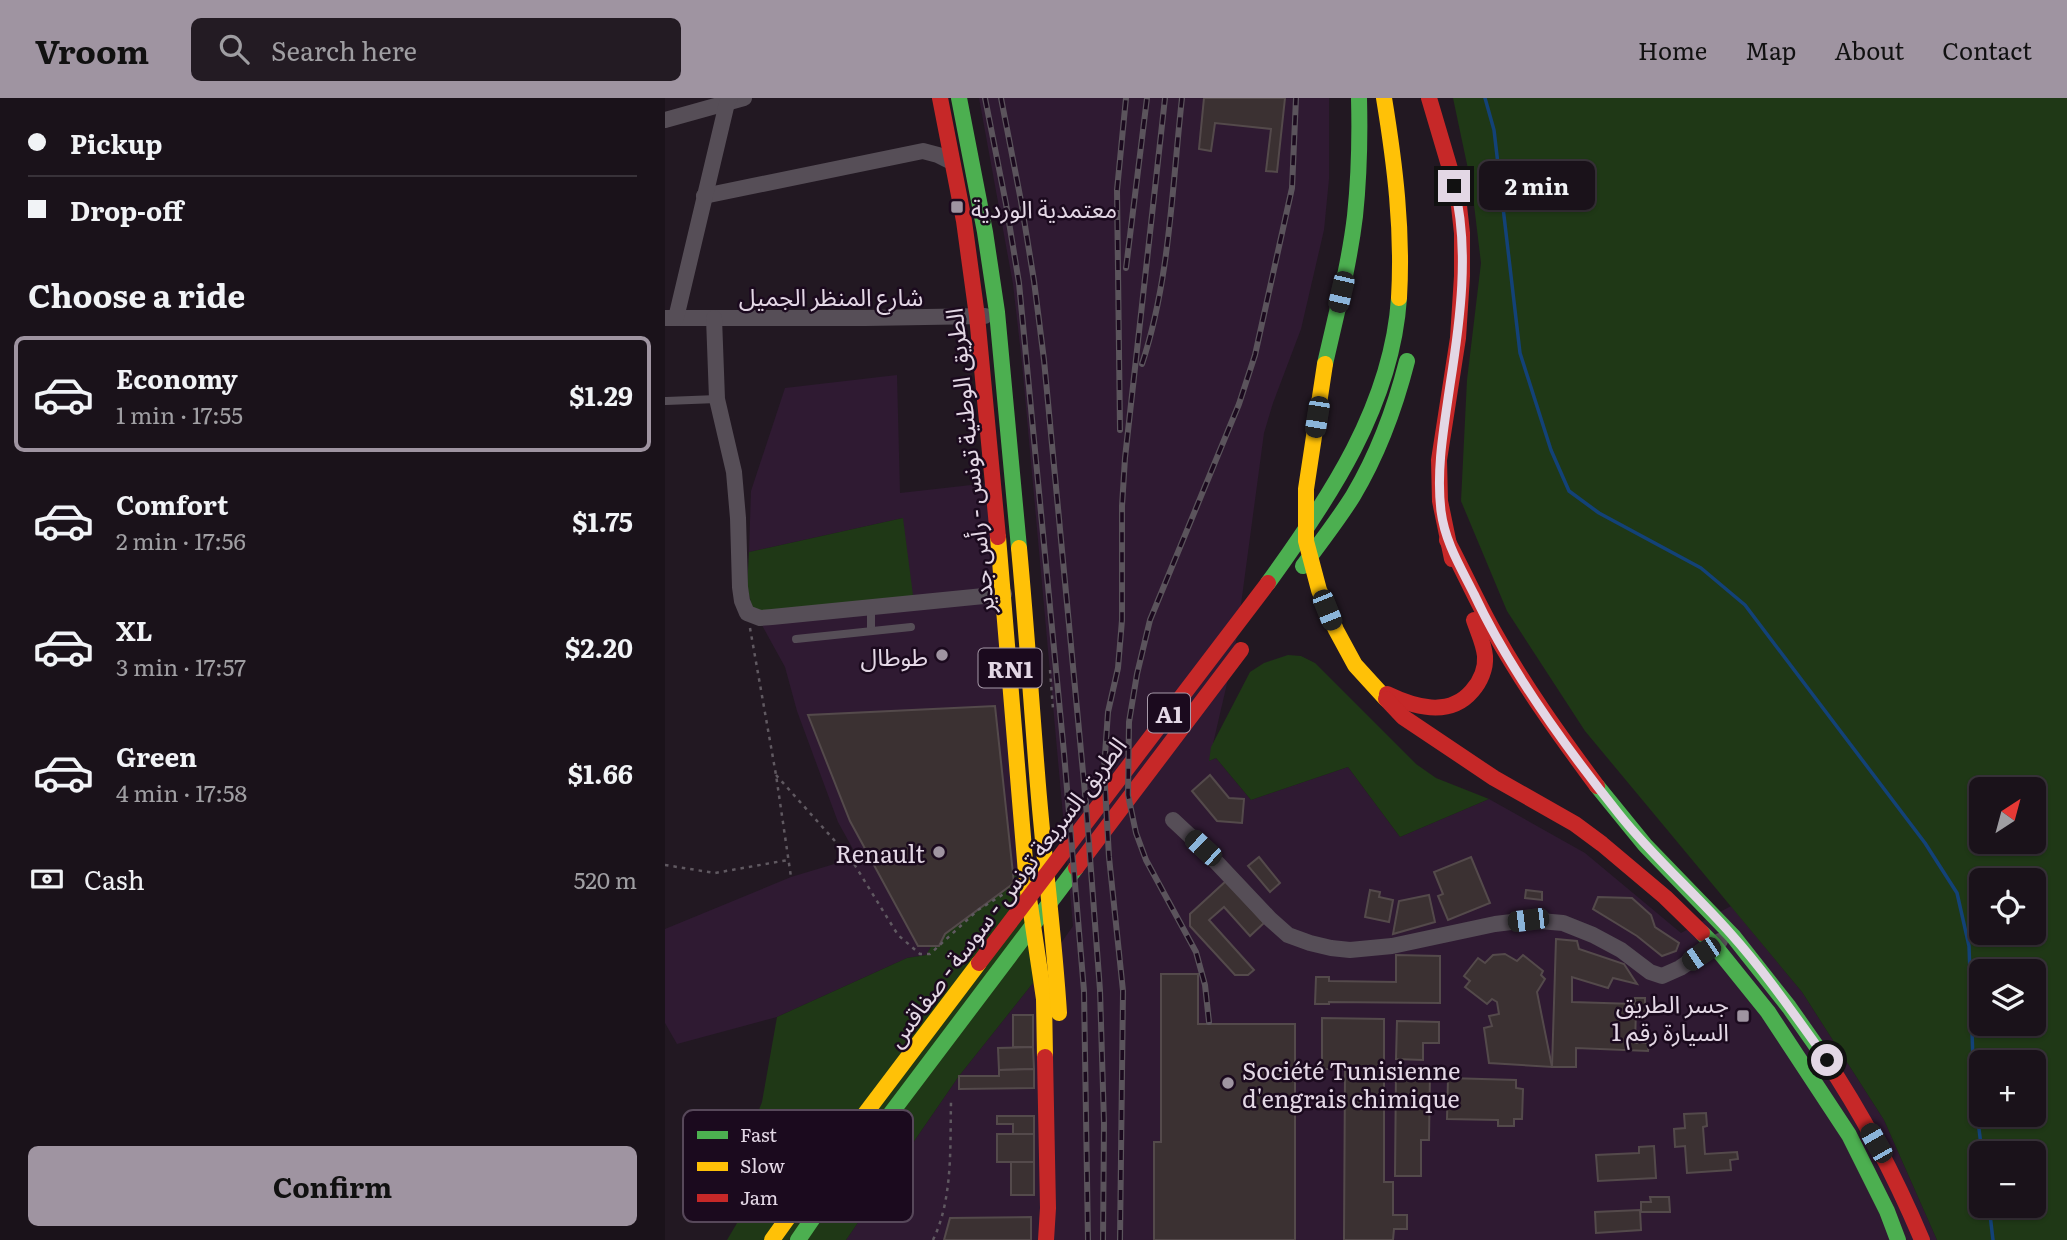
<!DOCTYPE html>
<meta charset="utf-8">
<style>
:root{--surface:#1a121a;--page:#231b23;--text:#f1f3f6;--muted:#9f9ea2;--line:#383239;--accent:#9f94a1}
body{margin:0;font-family:Literata,"Noto Sans Arabic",serif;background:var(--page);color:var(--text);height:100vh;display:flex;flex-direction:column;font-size:26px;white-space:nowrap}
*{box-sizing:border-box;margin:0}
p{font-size:23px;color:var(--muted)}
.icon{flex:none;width:38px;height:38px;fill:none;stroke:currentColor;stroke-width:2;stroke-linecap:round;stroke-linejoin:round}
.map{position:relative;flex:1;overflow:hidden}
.side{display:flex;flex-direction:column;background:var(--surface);width:665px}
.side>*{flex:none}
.hud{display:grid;align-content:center;height:154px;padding:0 28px;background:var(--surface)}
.needle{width:46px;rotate:36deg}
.tools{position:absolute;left:1304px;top:679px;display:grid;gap:14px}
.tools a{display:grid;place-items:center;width:77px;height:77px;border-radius:10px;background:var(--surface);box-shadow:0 2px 5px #0004,0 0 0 2px var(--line);font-size:35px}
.end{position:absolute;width:32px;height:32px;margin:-16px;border:9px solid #e3d7e5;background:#111;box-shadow:0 0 0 4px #111}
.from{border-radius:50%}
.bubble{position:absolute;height:49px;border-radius:10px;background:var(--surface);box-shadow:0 2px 5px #0004,0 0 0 2px var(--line);font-size:23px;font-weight:700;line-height:49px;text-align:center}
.car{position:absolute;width:21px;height:42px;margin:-21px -10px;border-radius:9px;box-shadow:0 0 5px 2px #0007;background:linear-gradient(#222 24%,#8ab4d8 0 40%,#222 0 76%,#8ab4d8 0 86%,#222 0)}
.hud b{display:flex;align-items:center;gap:24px;height:66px;font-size:26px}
.hud b+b{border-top:2px solid var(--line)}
.hud i{width:18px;height:18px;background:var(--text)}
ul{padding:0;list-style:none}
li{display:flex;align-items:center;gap:21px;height:116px;margin:0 14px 10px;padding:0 14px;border:4px solid transparent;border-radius:10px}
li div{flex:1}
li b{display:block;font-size:26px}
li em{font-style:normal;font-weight:700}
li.selected{border-color:var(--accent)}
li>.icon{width:63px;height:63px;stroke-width:1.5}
h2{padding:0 28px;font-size:32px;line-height:84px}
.pay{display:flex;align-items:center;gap:18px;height:77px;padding:0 28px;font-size:26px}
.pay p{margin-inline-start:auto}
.primary-button{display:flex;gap:14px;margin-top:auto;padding:14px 28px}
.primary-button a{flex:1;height:80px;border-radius:10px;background:var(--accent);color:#111;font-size:28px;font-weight:700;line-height:80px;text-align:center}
header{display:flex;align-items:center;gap:42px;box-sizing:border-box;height:98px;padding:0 35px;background:var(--accent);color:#111}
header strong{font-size:33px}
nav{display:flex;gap:38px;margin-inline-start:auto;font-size:24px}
.search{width:490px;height:63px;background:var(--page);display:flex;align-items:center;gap:18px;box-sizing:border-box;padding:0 24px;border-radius:10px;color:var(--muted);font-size:26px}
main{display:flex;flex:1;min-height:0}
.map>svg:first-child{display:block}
.built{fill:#2f1a32}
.green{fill:#1f3816;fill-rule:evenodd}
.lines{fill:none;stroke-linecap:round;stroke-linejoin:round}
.stream{stroke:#134278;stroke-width:3.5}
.building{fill:#3b3132;stroke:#544a4b;stroke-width:2}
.path{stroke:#605961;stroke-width:2.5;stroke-dasharray:3.5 5;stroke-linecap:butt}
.lane{stroke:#564e57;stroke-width:8}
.street{stroke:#564e57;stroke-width:16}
.fast{stroke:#4caf50;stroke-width:16}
.slow{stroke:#ffc107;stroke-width:16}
.jam{stroke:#c62828;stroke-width:16}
.rail-casing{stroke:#5b545c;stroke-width:6}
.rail{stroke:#1b0a1e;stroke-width:3.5;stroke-dasharray:10;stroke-linecap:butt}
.route{stroke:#e3d7e5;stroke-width:9}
.poi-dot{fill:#9f94a1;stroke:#1b0a1e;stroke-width:2.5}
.labels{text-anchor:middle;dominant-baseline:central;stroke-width:5;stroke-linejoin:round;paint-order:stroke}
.shield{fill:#1b0a1e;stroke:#a79aa9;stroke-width:2}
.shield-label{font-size:23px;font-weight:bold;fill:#e3d7e5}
.poi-label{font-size:24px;fill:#e3d7e5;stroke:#1b0a1e;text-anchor:end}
.street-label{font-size:24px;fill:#e3d7e5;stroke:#1b0a1e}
.key{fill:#1b0a1e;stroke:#57485a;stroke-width:2}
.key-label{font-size:19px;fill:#e3d7e5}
</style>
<header>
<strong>Vroom</strong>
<div class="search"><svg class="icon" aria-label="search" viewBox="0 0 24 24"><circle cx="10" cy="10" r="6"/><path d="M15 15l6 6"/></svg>Search here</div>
<nav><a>Home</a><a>Map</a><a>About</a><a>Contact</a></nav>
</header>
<main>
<section class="side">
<div class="hud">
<b><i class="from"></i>Pickup</b>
<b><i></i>Drop-off</b>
</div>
<h2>Choose a ride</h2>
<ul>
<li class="selected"><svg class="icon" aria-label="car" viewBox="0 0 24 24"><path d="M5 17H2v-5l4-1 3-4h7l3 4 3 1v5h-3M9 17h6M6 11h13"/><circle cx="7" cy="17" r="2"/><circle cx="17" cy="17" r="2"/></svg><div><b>Economy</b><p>1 min · 17:55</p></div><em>$1.29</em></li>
<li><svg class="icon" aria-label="car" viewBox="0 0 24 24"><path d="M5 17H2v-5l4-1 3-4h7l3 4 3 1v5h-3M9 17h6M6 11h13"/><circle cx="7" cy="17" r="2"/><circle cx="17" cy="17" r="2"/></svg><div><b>Comfort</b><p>2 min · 17:56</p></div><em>$1.75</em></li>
<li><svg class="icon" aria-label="car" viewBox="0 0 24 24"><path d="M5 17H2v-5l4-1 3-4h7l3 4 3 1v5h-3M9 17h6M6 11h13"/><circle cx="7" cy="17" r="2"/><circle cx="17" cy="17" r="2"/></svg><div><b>XL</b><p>3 min · 17:57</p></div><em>$2.20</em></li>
<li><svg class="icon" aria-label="car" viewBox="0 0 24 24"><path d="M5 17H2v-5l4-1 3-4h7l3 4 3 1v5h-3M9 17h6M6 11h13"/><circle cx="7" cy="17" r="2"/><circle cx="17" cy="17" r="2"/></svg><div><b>Green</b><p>4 min · 17:58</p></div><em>$1.66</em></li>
</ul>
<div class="pay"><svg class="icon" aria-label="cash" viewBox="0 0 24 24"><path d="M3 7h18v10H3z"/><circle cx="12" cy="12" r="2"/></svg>Cash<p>520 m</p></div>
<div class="primary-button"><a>Confirm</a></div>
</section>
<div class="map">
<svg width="1402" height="1142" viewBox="0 0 1402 1142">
<rect width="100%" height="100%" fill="#221822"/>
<g class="built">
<polygon points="314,0 664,0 664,81 659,132 636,231 608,305 599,335 570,551 544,663 551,660 586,702 683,669 735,739 824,701 920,755 1016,835 1066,808 1137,894 1219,1022 1272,1142 181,1142 294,978 368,885 408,828 357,265 348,186"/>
<polygon points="232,277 235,395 324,385 357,775 317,787 270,842 261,857 242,860 112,919 12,946 0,925 0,831 126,779 186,761 189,753 173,724 132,613 120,569 87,509 238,420 84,454 86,393 120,290"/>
</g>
<g class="green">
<path d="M788,0H1402V1142H1272L1219,1022L1137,894L920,633L842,513L796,403L802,282L816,165L807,90ZM1316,691H1368V744H1316ZM1316,782H1368V835H1316ZM1316,873H1368V926H1316ZM1316,964H1368V1017H1316ZM1316,1055H1368V1108H1316Z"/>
<polygon points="238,420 249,505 116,521 87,509 82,488 84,454"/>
<polygon points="623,557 636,558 650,565 751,666 771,680 824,701 735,739 683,669 586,702 551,660 544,663 546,649 585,574 599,565"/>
<polygon points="357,775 368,885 294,978 181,1142 62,1142 98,1081 81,1044 97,1004 112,919 242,860 261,857 270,842 317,787"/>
</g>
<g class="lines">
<g class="stream">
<polyline points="820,0 829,32 855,255 886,352 904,393 934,415 1036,470 1080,507 1260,745 1292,795 1304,848 1309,991 1317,1055"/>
<polyline points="1324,1108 1328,1142"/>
</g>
</g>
<g class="building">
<polygon points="539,0 620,0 612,74 601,73 606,31 550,25 546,53 534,51"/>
<polygon points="330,608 349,785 280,836 274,848 253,848 185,723 143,617"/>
<polygon points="545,677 564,700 579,701 577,725 552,723 527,693"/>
<polygon points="594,759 615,785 605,794 583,768"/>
<polygon points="806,759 825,805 783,822 773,798 778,796 769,774"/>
<polygon points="561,783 599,825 585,838 559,809 544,822 589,872 583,877 570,877 525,828 525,816"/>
<polygon points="705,792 715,794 714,799 728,802 724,824 700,819"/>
<polygon points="861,792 877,794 877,802 860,800"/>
<polygon points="764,797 770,824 728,836 734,803"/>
<polygon points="933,799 967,800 986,817 990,829 1014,845 1011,853 997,858 972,838 928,811"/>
<polygon points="891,841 912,843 914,851 959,866 972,886 948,880 943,890 907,879 907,904 970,906 970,900 980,900 980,913 971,912 970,945 984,945 983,953 911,950 911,969 887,969"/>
<polygon points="840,856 852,863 858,857 878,873 876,877 880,881 872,894 887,969 824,965 819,930 827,928 824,918 834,916 832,904 827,901 822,906 800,889 805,883 799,878 813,860 820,865 828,857"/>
<polygon points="731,857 775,858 775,905 664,904 664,906 650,906 651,879 664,879 664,883 731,884"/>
<polygon points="496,876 533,876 533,926 630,926 630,1142 489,1142 489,1044 496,1044"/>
<rect x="348" y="917" width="20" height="32"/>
<polygon points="657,920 719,921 719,1084 728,1084 728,1117 742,1117 742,1131 729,1131 728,1142 679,1142 680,971 657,971"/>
<polygon points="732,923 774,924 774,945 758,945 758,962 731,961"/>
<polygon points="368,949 369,971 334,972 333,950"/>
<polygon points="369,971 369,990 294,991 294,978 334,978 334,972"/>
<polygon points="731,972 765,972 764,1042 756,1042 756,1078 730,1078"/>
<polygon points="783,980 851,982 851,990 858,991 857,1021 849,1021 849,1028 833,1028 833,1022 782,1021"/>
<polygon points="1041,1015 1042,1028 1038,1029 1040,1056 1072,1054 1073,1061 1065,1062 1066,1072 1022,1075 1020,1048 1010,1049 1009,1031 1020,1030 1019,1016"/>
<polygon points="332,1018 369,1018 369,1036 348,1036 348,1026 332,1026"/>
<rect x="332" y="1036" width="37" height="28"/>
<polygon points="989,1048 991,1080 933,1083 931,1057 974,1055 974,1049"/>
<rect x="346" y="1064" width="23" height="33"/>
<polygon points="985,1099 1004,1099 1005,1114 976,1114 976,1104 986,1104"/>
<polygon points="975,1112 976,1132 931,1135 930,1114"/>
<polygon points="366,1119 366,1142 279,1142 285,1120"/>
</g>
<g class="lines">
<g class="path">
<polyline points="85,530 111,677 126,779"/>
<polyline points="385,572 388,611"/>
<polyline points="111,677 186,761 233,837 255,856 265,856 313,812 342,794"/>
<polyline points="0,767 50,775 123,762"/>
<path d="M268,1142C288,1101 285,1049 286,1004"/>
</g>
<g class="lane">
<polyline points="1,303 52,301"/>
<polyline points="206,509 206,533"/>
<polyline points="131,541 246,529"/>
</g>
<g class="street">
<polyline points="0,22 79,0"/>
<polyline points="39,98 258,53 273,57 287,64"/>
<polyline points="0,220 201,220 320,218"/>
<polyline points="11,220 62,5 65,0"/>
<polyline points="49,220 52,301 69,374 73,420 75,489 77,503 82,515 95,520 107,519 339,496"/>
<polyline points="508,722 538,750 605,821 623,837 645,845 666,850 685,852 727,848 830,826 863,822 898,825 928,837 956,852 985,874 997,878 1015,870 1055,843"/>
</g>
<g class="fast">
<polyline points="294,0 320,134 332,214 354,450"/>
<path d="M660,266C671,217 684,168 690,118C694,80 695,39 694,0"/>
<path d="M638,468C655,445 673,422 688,398C713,356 730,310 742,263"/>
<path d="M603,485C664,401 727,307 734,200"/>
<polyline points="932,688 980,747 1068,838 1124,909 1159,959"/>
<polyline points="1037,835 1049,847 1103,914 1184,1037 1222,1113 1233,1142"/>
<polyline points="133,1142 159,1104 411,770"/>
</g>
<g class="slow">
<path d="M719,0C730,67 738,132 734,200"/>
<polyline points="660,266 641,391 641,443 654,492 671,532 690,567 721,601"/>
<polyline points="333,439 362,787 379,901 380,959"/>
<path d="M354,450C361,525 366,600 372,675C378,755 389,835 394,915"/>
<polyline points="107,1142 150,1082 314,865"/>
</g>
<g class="jam">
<polyline points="275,0 299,123 312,218 333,439"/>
<polyline points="764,0 788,81 794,108 797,135 797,178 793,240 774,362 775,403 787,461"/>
<path d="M782,442C798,472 812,504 829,534C859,588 895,638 932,688"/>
<path d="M722,596C749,609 784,620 807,593C815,584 821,571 820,558C819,546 813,534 809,522"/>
<polyline points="721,601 738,619 829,680 910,726 937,746 1000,799 1037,835"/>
<polyline points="411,770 576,552"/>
<polyline points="314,865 603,485"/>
<polyline points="380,959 383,1110 381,1142"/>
<path d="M1159,959C1198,1017 1230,1078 1257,1142"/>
</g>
<defs>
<g id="rail">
<polyline points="320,0 341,106 354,185 399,655 419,893 423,1142"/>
<polyline points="336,0 356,103 369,183 379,262 421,706 435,892 439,1025 438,1142"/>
<polyline points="461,170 482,0"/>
<path d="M477,266C505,181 507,89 517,0"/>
<polyline points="455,332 452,92 461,0"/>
<polyline points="544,924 540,887 531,854 481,762 471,735 463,697 464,624 472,576 485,522 574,306 590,257 627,90 631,0"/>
<polyline points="455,1142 458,893 444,759 439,671 443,614 453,570 457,522 457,408 460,360 500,0"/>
</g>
</defs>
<use href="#rail" class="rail-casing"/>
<use href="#rail" class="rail"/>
</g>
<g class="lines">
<path class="route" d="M789,88C805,151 795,224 785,287C779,329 771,371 776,413C780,444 795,468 809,496C844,571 902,651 954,716C988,759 1030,795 1066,836C1101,875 1131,919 1162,962"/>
</g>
<g class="poi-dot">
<rect x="285" y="102" width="14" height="14" rx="3.5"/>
<circle cx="277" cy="557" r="7"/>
<circle cx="274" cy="754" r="7"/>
<rect x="1071" y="911" width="14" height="14" rx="3.5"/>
<circle cx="563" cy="985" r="7"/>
</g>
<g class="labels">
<g class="shield">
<rect x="313.5" y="550.5" width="63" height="39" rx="5"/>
<rect x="483" y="595.5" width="42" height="39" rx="5"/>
</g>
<g class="shield-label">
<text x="345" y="570">RN1</text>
<text x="504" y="615">A1</text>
</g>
<g class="poi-label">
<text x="306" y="109" text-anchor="start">معتمدية الوردية</text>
<text x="263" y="557">طوطال</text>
<text x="260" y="754">Renault</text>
<text x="1064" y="904">جسر الطريق<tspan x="1064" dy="28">السيارة رقم 1</tspan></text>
<text x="577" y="971" text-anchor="start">Société Tunisienne<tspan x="577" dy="28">d'engrais chimique</tspan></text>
</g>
<g class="street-label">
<text x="166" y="197">شارع المنظر الجميل</text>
<text transform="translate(303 363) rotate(-96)">الطريق الوطنية تونس - رأس جدير</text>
<text transform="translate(340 793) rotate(-53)">الطريق السريعة تونس - سوسة - صفاقس</text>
</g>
</g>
<rect x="18" y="1012" width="230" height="112" rx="10" class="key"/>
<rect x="32" y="1033" width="31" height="8" fill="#4caf50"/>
<rect x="32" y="1064" width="31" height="9" fill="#ffc107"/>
<rect x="32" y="1096" width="31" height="8" fill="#c62828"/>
<g class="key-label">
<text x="75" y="1044">Fast</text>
<text x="75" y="1075">Slow</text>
<text x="75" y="1107">Jam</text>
</g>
</svg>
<div class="tools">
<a><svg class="needle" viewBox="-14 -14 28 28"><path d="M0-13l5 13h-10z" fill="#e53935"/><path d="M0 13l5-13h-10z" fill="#9f9ea2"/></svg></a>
<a><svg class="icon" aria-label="locate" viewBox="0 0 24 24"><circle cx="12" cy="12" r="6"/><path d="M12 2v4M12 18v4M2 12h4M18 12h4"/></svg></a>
<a><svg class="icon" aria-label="layers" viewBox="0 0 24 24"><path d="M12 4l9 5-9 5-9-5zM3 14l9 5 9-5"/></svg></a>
<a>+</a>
<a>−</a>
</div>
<i class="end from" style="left:1162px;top:962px"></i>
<i class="end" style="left:789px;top:88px"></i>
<div class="bubble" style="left:814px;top:63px;width:116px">2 min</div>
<i class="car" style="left:676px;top:194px;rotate:193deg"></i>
<i class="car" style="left:652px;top:319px;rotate:189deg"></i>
<i class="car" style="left:662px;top:512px;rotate:158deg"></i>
<i class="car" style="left:538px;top:750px;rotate:313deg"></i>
<i class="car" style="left:863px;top:822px;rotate:263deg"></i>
<i class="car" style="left:1036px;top:856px;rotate:236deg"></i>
<i class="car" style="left:1211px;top:1045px;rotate:330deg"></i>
</div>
</main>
